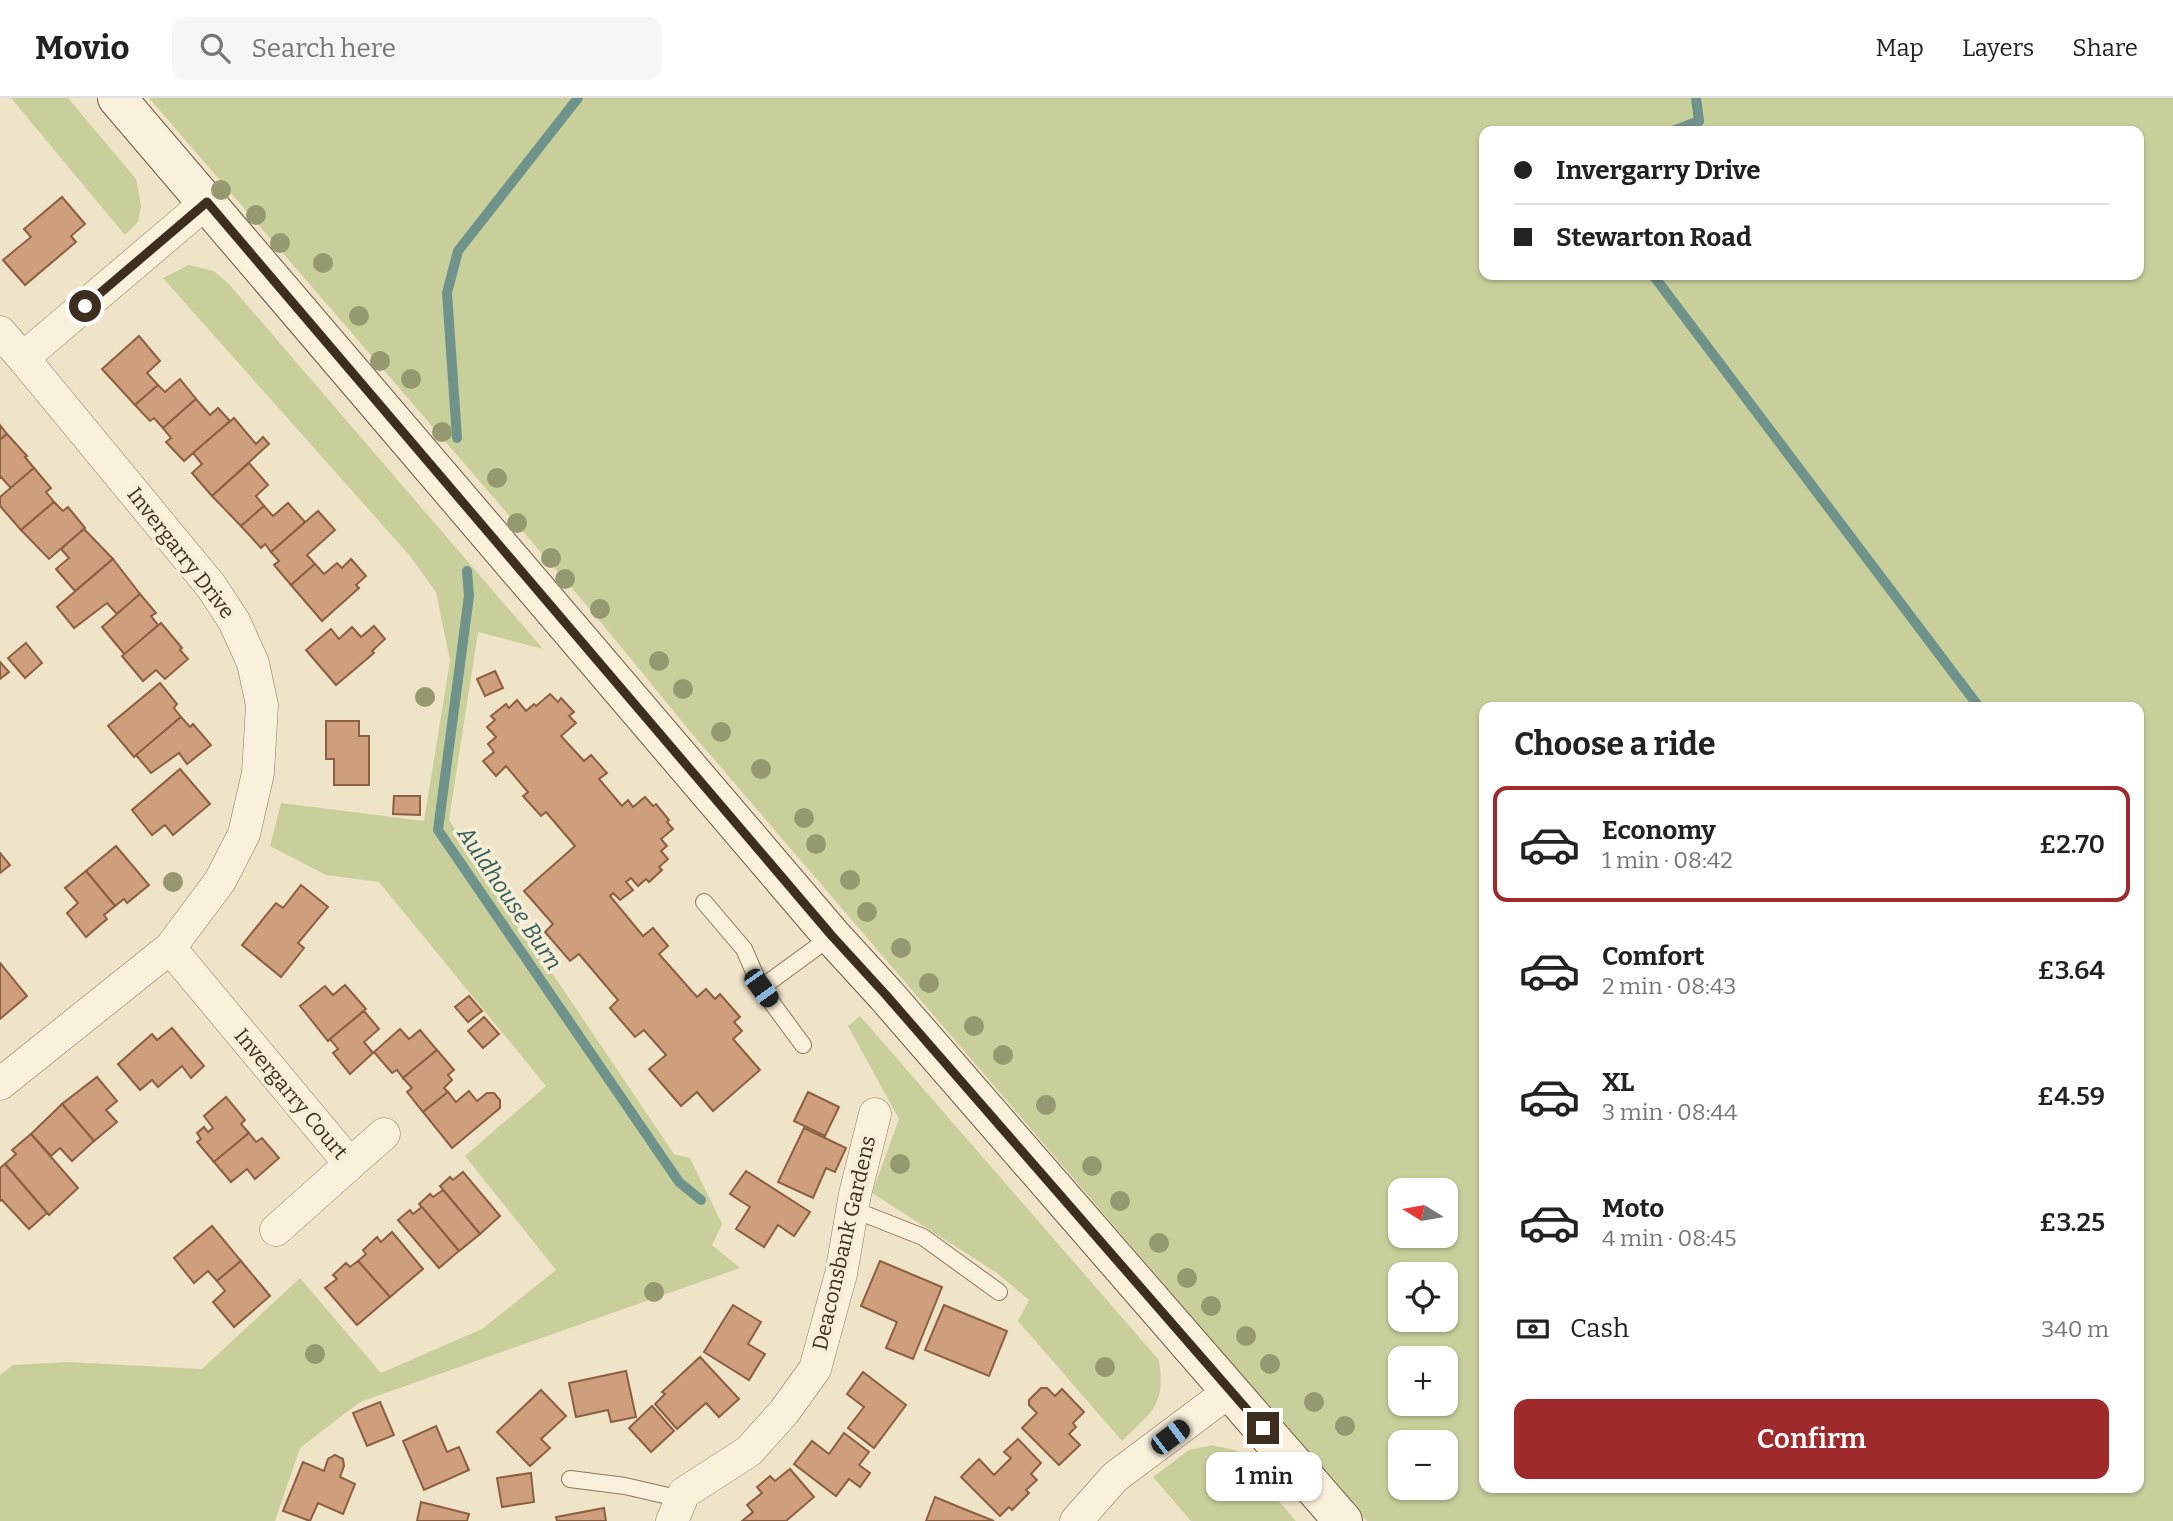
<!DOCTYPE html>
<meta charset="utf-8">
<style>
:root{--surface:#fff;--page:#f6f6f6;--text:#222;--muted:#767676;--line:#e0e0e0;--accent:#9e2a2b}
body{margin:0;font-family:Bitter,serif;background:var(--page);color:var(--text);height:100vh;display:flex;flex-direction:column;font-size:26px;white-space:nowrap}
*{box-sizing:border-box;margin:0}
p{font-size:23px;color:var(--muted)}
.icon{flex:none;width:38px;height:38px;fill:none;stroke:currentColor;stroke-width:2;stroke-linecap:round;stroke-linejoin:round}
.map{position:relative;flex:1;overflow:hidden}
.panel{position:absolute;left:1479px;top:604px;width:665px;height:791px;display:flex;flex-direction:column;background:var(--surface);border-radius:14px;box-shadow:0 2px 5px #0004}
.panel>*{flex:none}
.guide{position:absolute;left:1479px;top:28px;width:665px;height:154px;border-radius:14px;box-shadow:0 2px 5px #0004;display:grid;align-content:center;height:154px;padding:0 35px;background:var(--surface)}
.needle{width:46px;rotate:281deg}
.buttons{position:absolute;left:1388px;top:1080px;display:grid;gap:14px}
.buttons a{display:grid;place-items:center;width:70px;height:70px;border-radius:14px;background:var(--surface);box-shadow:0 2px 5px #0004;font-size:35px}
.end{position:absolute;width:32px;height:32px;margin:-16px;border:9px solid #3d2e20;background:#fff;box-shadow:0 0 0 4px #fff}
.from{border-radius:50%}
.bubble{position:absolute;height:49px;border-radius:14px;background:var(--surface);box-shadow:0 2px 5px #0004;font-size:23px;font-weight:600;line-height:49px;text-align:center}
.car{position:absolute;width:21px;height:42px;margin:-21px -10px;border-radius:9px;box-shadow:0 0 5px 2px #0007;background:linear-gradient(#222 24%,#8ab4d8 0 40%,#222 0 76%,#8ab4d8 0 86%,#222 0)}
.guide b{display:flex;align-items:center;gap:24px;height:66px;font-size:26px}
.guide b+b{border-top:2px solid var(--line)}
.guide i{width:18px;height:18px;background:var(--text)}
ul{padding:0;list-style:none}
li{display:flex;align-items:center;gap:21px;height:116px;margin:0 14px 10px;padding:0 21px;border:4px solid transparent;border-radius:14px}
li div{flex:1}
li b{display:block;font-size:26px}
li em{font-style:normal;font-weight:600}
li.current{border-color:var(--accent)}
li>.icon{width:63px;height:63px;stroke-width:1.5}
h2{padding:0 35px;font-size:32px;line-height:84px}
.pay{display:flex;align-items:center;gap:18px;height:77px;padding:0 35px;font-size:26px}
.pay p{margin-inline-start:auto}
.primary-button{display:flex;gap:14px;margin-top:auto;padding:14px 35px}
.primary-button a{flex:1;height:80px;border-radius:14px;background:var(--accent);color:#fff;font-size:28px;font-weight:600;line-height:80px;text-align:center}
header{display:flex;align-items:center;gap:42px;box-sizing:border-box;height:98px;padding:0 35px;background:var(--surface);border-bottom:2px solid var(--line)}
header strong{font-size:33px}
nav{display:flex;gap:38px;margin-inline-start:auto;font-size:24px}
.search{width:490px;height:63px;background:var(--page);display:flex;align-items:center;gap:18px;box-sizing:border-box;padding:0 24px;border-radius:14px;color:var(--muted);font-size:26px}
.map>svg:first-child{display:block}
.green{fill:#c9cf9b;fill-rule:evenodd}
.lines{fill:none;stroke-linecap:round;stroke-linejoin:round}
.stream{stroke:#6f938a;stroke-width:10}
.building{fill:#cf9f7d;stroke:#8d5f41;stroke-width:2}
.service-casing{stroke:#8d765c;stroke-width:18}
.minor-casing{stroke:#8d765c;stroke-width:33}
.secondary-casing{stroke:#6f573f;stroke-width:40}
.service{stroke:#faf1dc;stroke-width:16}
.minor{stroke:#faf1dc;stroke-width:32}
.secondary{stroke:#faf1dc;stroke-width:38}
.tree{fill:#96986f}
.route{stroke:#3d2e20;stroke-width:9}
.labels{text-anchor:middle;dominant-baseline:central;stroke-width:7;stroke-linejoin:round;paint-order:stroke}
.street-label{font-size:21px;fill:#3d2e20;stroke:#f7eed8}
.water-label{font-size:23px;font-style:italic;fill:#2f5d5a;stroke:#f7eed8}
</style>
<header>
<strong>Movio</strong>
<div class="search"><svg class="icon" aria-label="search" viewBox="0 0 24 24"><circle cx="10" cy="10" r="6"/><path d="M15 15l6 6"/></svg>Search here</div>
<nav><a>Map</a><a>Layers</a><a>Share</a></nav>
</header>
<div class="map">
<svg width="2173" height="1423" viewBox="0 0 2173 1423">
<rect width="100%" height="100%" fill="#f0e4c8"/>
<g class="green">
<polygon points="11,0 68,0 136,81 141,108 138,124 125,137"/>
<path d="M149,0H2173V1423H1367L689,632L595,517ZM1484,33H2138V177H1484ZM1484,609H2138V1390H1484ZM1400,1092H1446V1138H1400ZM1400,1176H1446V1222H1400ZM1400,1260H1446V1306H1400ZM1400,1344H1446V1390H1400Z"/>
<polygon points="189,167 214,173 229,186 543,551 478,534 449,722 674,1056 690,1060 722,1126 712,1147 740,1170 360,1304 300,1350 275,1423 0,1423 0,1277 13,1267 67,1264 202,1271 300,1180 381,1275 482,1231 556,1172 465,1058 546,988 379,784 326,777 270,748 281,705 424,723 450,563 436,494 410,458 163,180"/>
<path d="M860,918L1159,1262C1166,1308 1152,1313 1122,1343L1018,1223L1029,1202L997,1175L872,1095L899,1021L848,928Z"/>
<polygon points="1212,1347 1235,1352 1296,1423 1191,1423 1153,1379 1189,1352"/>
</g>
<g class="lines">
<g class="stream">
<polyline points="1673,33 1699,23 1696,0"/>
<polyline points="1653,177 1979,609"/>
<polyline points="457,340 447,195 458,153 578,0"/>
<polyline points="467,473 469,498 438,732 679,1084 701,1102"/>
</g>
</g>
<g class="building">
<polygon points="62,99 85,126 71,138 76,144 25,187 3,162 31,139 24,131"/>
<polygon points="139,238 160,263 147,275 158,287 135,307 102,271"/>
<polygon points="180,281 196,301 163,330 154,320 150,323 135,307 158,287 165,294"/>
<polygon points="196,301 210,317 218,310 230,323 184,363 166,344 171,340 163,330"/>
<polygon points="234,320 256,346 263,339 269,346 212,398 192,375 202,366 193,355"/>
<polygon points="0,327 7,336 0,342"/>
<polygon points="7,336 27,358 25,359 34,370 11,390 1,379 0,380 0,342"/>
<polygon points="249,365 268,387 256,398 264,408 241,428 212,398"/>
<polygon points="34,370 51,390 46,394 54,404 21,432 0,408 0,399"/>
<polygon points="54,404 63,413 68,409 85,430 49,461 21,432"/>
<polygon points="288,405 305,424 271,454 265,446 261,450 241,428 264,408 273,418"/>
<polygon points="318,413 335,432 307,457 315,466 291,487 274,467 279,463 271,454"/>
<polygon points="84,431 113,461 75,493 56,471 69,460 61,451"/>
<polygon points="113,461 140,496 117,516 107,505 74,530 57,509"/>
<polygon points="351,461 366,478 356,487 359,490 322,523 291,487 315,466 324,476 337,465 342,470"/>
<polygon points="140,496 156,515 151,518 158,527 125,557 102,529"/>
<polygon points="161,525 182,550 180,552 188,561 165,581 156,572 143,583 122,558"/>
<polygon points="374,528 385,541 372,553 374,555 336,587 306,552 331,531 339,541 352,529 361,539"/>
<polygon points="26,545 42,565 25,580 8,560"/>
<polygon points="0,564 9,574 0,581"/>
<polygon points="495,573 503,590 485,598 477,581"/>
<polygon points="160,585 177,606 174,610 181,619 134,659 108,628"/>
<polygon points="550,596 558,604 561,600 574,614 569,618 576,625 561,638 584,663 591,657 607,675 599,681 622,708 628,702 633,709 645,699 653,708 656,706 669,722 667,724 673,731 661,741 667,748 661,753 668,761 659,769 662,772 649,784 646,781 638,788 631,780 626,784 633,792 620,802 613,795 610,798 643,838 653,830 668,848 659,856 697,899 706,891 715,901 720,896 740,919 734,924 742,933 733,941 760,972 713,1013 697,994 681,1008 649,971 666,957 644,932 635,939 610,910 618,902 579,856 570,863 545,834 553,826 524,793 575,748 546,714 541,718 523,698 528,694 506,668 496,678 483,663 494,654 488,646 496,639 487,629 495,622 491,618 506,606 509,610 517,602 526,613 534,606 536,608"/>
<polygon points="181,619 190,629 193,626 211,647 187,666 179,655 151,675 136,657"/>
<polygon points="326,623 359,623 359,638 369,638 369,687 334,687 334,661 326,661"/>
<polygon points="180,671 210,706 173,737 165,727 152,737 132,712"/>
<polygon points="394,698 420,698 420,717 393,716"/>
<polygon points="116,748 149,787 127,805 124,801 115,808 86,773"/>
<polygon points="0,755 10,767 0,775"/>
<polygon points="86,773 115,808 104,817 107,821 86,839 67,815 78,805 65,790"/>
<polygon points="301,787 328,809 298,845 304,850 281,879 242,847 276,805 283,810"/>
<polygon points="0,865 27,898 0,921"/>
<polygon points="345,887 366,911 328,943 300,908 325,888 333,897"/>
<polygon points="469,898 482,913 468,924 455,909"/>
<polygon points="364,913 379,931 364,944 373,955 350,976 333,955 338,951 330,941"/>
<polygon points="484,919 499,936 483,950 468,933"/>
<polygon points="172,930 204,968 191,980 182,968 158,989 152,982 140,992 118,966 152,936 157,942"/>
<polygon points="400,931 409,941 420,932 437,952 403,980 397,972 392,975 374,954"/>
<polygon points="437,952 454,972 448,977 452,982 444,990 448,994 423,1014 407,994 412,990 403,980"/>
<polygon points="97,979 117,1003 106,1012 117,1024 94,1043 62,1006"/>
<polygon points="469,993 477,1003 487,995 494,995 500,1002 500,1010 452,1050 423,1014 448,994 456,1004"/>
<polygon points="808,994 839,1009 825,1038 794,1023"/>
<polygon points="226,999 245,1022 241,1026 249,1035 214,1064 197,1044 201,1041 197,1035 204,1029 208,1034 213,1030 204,1018"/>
<polygon points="62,1006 94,1043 72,1063 60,1050 51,1058 31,1036"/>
<polygon points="804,1030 846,1050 835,1074 826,1070 813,1100 778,1084"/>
<polygon points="249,1035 256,1044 262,1040 279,1060 255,1081 247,1071 231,1084 214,1064"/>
<polygon points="31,1036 78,1090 49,1117 5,1066 16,1056 12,1052"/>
<polygon points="5,1066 47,1115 29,1131 2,1102 0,1103 0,1070"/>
<polygon points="746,1073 810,1114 794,1138 778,1127 764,1149 736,1131 750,1109 730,1096"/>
<polygon points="463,1074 500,1118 480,1136 440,1088 450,1079 453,1082"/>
<polygon points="443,1092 480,1136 459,1153 419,1106 430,1096 433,1099"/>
<polygon points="422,1109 459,1153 439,1170 398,1122 410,1112 413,1116"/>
<polygon points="212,1128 241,1163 217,1183 208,1173 194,1185 174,1160"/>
<polygon points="392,1134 423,1171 390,1199 358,1163 366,1156 363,1152 377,1139 381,1144"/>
<polygon points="241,1163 270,1198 234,1229 213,1204 225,1193 217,1183"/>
<polygon points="358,1163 390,1199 357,1227 325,1190 337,1181 333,1177 346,1165 350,1169"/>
<polygon points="880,1163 942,1189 913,1261 886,1250 897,1224 861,1208"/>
<polygon points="733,1207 761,1224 748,1246 765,1256 749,1282 704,1254"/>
<polygon points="944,1207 1007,1233 989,1278 925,1252"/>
<polygon points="700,1259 739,1301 719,1319 706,1305 677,1331 655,1306 665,1296 662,1294"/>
<polygon points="626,1273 636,1319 611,1324 608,1312 576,1319 569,1285"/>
<polygon points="863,1274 906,1307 874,1350 848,1330 864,1309 847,1296"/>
<polygon points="1041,1290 1047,1290 1055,1298 1062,1291 1084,1314 1073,1325 1076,1329 1069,1336 1080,1347 1059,1367 1022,1330 1037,1315 1029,1307 1029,1302"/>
<polygon points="541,1292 566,1318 541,1341 550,1350 530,1368 497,1334"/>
<polygon points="380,1304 394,1337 367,1348 353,1315"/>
<polygon points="652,1308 674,1333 651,1354 629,1330"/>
<polygon points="436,1328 447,1354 459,1349 469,1372 424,1392 403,1343"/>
<polygon points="844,1335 869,1354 859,1367 870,1375 860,1389 849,1381 836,1398 794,1366 812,1343 829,1356"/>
<polygon points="1018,1341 1041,1365 1031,1376 1037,1382 1026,1392 1029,1395 1012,1412 1009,1409 1000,1418 961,1379 979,1361 994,1377 1011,1360 1004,1354"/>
<polygon points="335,1357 343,1361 344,1368 340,1379 355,1386 343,1416 318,1405 310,1423 283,1413 303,1364 324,1373 328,1361"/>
<polygon points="790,1371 814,1399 786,1423 742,1423 753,1414 747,1407 762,1395 757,1389 770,1378 775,1383"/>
<polygon points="531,1375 534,1404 502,1409 497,1380"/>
<polygon points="935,1399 959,1409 994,1423 926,1423"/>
<polygon points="421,1404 469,1416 467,1423 417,1423"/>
<polygon points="604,1410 606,1423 557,1423 556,1419"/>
</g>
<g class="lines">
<defs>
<g id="service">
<polyline points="704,804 744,851 761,890 803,947"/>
<polyline points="761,890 832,838"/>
<polyline points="852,1111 923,1139 999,1194"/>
<polyline points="570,1381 625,1388 681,1401"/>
</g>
<g id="minor">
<polyline points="0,234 23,260"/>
<polyline points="170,850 350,1066 276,1132"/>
<polyline points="0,986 170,850 220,783 244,736 258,675 262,607 253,565 234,523 211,488 23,260 207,104"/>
<polyline points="350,1066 384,1036"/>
<polyline points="672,1423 684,1395 749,1353 784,1314 815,1271 841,1176 855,1096 875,1016"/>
<polyline points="1076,1423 1115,1379 1231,1292"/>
</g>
<polyline id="secondary" points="117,0 832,838 886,897 1343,1423"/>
</defs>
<use href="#service" class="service-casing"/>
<use href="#minor" class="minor-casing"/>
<use href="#secondary" class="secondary-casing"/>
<use href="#service" class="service"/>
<use href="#minor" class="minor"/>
<use href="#secondary" class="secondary"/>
</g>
<g class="tree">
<circle cx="221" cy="92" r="10"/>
<circle cx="256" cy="117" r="10"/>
<circle cx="280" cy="145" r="10"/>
<circle cx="323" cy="165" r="10"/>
<circle cx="359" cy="218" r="10"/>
<circle cx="380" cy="263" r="10"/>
<circle cx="411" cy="281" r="10"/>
<circle cx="442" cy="334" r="10"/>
<circle cx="497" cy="380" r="10"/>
<circle cx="517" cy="425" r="10"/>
<circle cx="551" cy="460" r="10"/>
<circle cx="565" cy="481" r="10"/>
<circle cx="600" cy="511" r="10"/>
<circle cx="659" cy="563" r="10"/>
<circle cx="683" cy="591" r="10"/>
<circle cx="425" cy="599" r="10"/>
<circle cx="721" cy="634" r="10"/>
<circle cx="761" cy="671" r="10"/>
<circle cx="804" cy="720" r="10"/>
<circle cx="816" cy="746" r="10"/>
<circle cx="850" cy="782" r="10"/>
<circle cx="173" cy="784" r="10"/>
<circle cx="867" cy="814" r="10"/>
<circle cx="901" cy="850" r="10"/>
<circle cx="929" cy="885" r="10"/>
<circle cx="974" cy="928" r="10"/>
<circle cx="1003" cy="957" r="10"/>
<circle cx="1046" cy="1007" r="10"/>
<circle cx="900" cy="1066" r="10"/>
<circle cx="1092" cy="1068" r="10"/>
<circle cx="1120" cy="1103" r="10"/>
<circle cx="1159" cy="1145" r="10"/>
<circle cx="1187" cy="1180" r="10"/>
<circle cx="654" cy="1194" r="10"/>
<circle cx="1211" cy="1208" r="10"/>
<circle cx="1246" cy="1238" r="10"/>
<circle cx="315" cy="1256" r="10"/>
<circle cx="1270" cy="1266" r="10"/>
<circle cx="1105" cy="1269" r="10"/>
<circle cx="1314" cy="1304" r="10"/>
<circle cx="1345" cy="1328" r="10"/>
</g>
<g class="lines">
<polyline class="route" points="85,208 207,104 832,838 886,897 1263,1330"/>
</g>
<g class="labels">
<g class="street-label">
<text transform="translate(181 455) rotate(52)">Invergarry Drive</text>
<text transform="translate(291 996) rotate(50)">Invergarry Court</text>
<text transform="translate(844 1145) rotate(-77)">Deaconsbank Gardens</text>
</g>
<g class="water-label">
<text transform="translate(510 800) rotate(56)">Auldhouse Burn</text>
</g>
</g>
</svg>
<div class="buttons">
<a><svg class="needle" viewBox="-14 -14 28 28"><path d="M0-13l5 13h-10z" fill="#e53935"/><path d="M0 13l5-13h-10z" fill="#767676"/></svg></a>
<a><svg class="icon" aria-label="locate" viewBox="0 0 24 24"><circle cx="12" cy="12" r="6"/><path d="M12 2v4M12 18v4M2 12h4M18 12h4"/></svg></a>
<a>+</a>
<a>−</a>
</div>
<i class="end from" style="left:85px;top:208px"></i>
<i class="end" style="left:1263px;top:1330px"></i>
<div class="bubble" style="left:1206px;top:1354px;width:116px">1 min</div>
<i class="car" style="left:761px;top:890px;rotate:144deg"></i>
<i class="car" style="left:1170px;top:1339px;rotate:53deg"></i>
<div class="guide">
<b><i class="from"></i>Invergarry Drive</b>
<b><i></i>Stewarton Road</b>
</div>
<section class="panel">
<h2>Choose a ride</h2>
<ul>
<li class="current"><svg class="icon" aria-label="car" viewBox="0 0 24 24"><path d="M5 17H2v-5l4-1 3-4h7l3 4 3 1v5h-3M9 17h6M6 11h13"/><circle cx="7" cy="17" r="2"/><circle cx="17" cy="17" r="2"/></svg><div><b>Economy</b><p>1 min · 08:42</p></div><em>£2.70</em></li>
<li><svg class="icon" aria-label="car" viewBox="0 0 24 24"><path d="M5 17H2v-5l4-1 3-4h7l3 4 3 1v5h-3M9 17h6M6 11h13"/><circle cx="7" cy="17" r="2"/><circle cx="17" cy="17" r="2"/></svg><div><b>Comfort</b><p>2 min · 08:43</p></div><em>£3.64</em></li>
<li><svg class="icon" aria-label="car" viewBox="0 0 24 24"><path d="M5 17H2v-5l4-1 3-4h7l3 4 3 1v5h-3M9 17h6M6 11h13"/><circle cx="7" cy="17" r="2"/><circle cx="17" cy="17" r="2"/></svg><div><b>XL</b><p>3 min · 08:44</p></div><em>£4.59</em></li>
<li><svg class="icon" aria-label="car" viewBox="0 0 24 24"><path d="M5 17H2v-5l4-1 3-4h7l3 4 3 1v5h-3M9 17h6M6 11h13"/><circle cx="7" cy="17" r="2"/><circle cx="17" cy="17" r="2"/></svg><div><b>Moto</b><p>4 min · 08:45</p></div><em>£3.25</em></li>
</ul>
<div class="pay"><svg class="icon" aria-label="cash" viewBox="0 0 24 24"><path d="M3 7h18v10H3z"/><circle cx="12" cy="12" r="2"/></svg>Cash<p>340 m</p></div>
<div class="primary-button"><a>Confirm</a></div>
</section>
</div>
